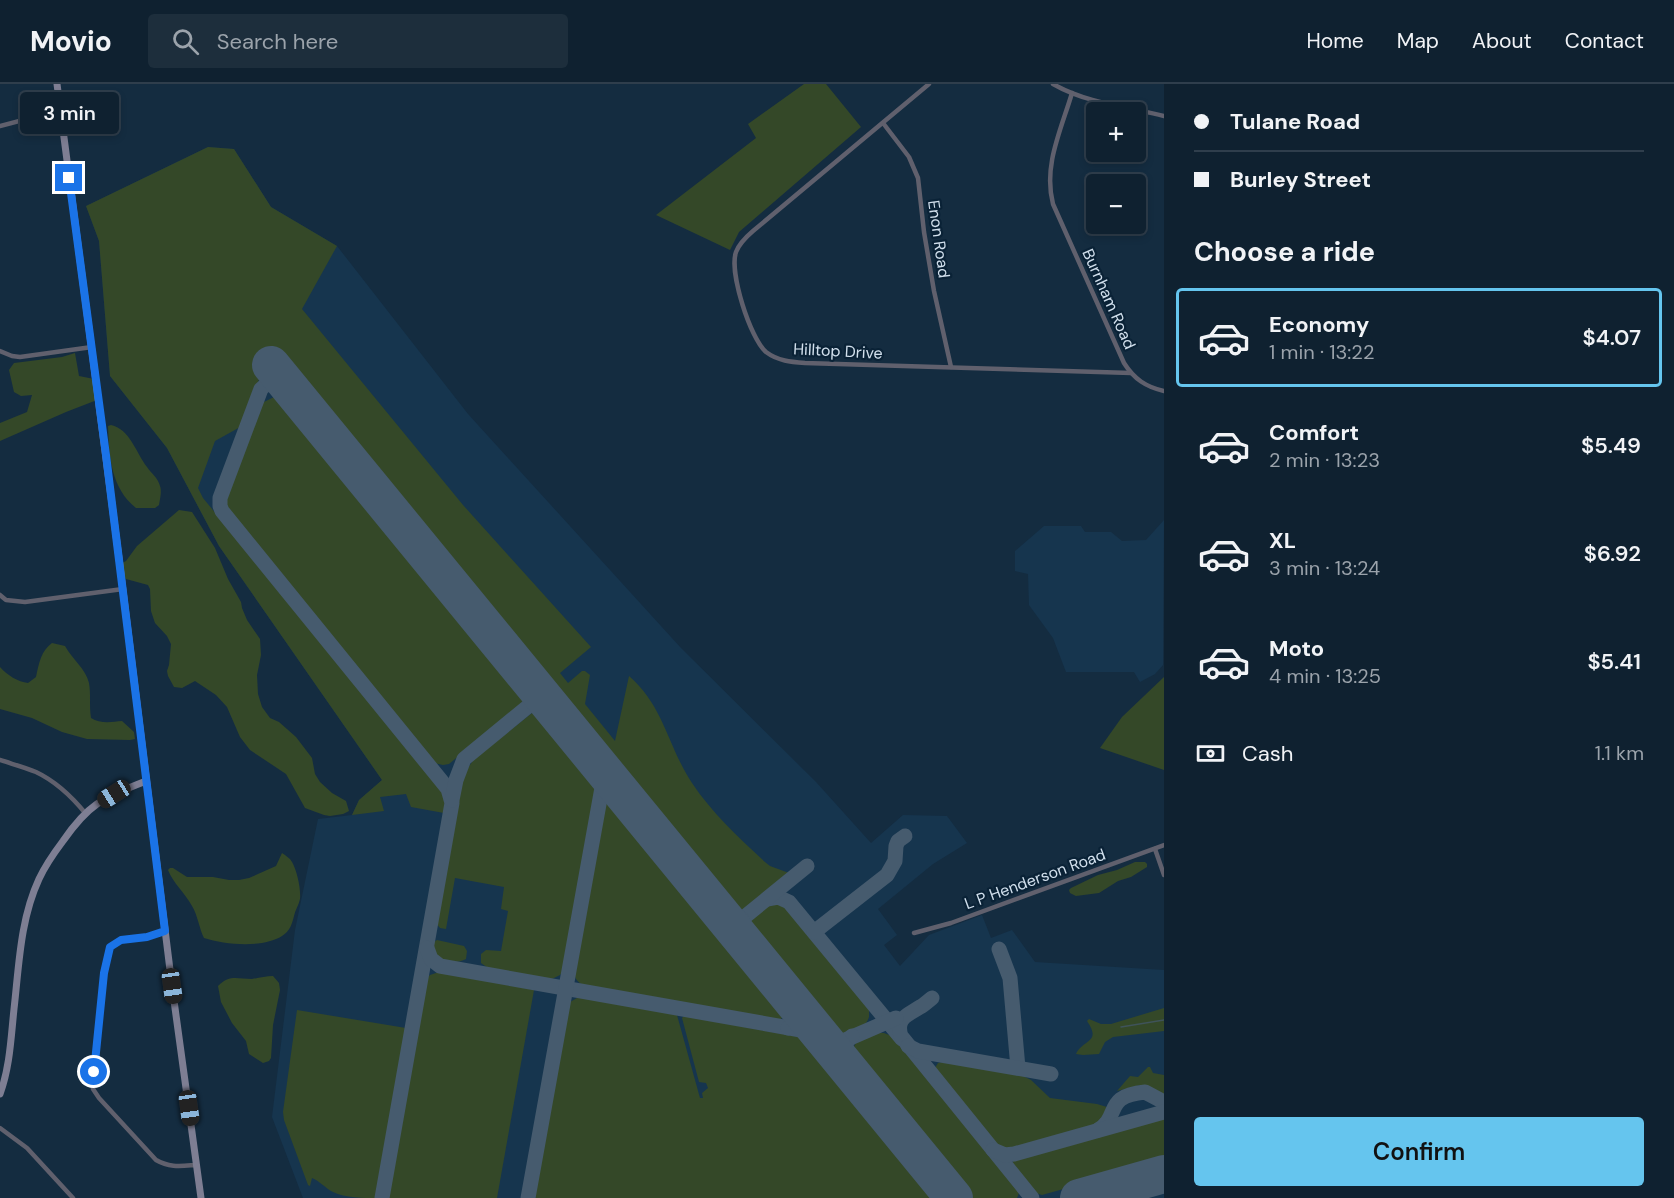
<!DOCTYPE html>
<meta charset="utf-8">
<style>
:root{--surface:#0f2130;--page:#1d2e3c;--text:#f1f3f6;--muted:#9ba3ab;--line:#2f3e4c;--accent:#65c5ee}
body{margin:0;font-family:"DM Sans",sans-serif;background:var(--page);color:var(--text);height:100vh;display:flex;flex-direction:column;font-size:22px;white-space:nowrap}
*{box-sizing:border-box;margin:0}
p{font-size:20px;color:var(--muted)}
.icon{flex:none;width:33px;height:33px;fill:none;stroke:currentColor;stroke-width:2;stroke-linecap:round;stroke-linejoin:round}
.map{position:relative;flex:1;overflow:hidden}
.drawer{display:flex;flex-direction:column;background:var(--surface);width:510px}
.drawer>*{flex:none}
.top-card{display:grid;align-content:center;height:132px;padding:0 30px;background:var(--surface)}
.tools{position:absolute;left:1086px;top:18px;display:grid;gap:12px}
.tools a{display:grid;place-items:center;width:60px;height:60px;border-radius:6px;background:var(--surface);box-shadow:0 3px 9px #0003,0 0 0 2px var(--line);font-size:30px}
.end{position:absolute;width:27px;height:27px;margin:-14px;border:8px solid #1a73e8;background:#fff;box-shadow:0 0 0 3px #fff}
.from{border-radius:50%}
.bubble{position:absolute;height:42px;border-radius:6px;background:var(--surface);box-shadow:0 3px 9px #0003,0 0 0 2px var(--line);font-size:20px;font-weight:600;line-height:42px;text-align:center}
.car{position:absolute;width:18px;height:36px;margin:-18px -9px;border-radius:8px;box-shadow:0 0 4px 2px #0007;background:linear-gradient(#222 24%,#8ab4d8 0 40%,#222 0 76%,#8ab4d8 0 86%,#222 0)}
.top-card b{display:flex;align-items:center;gap:21px;height:57px;font-size:22px}
.top-card b+b{border-top:2px solid var(--line)}
.top-card i{width:15px;height:15px;background:var(--text)}
ul{padding:0;list-style:none}
li{display:flex;align-items:center;gap:18px;height:99px;margin:0 12px 9px;padding:0 18px;border:3px solid transparent;border-radius:6px}
li div{flex:1}
li b{display:block;font-size:22px}
li em{font-style:normal;font-weight:600}
li.current{border-color:var(--accent)}
li>.icon{width:54px;height:54px;stroke-width:1.5}
h2{padding:0 30px;font-size:27px;line-height:72px}
.pay{display:flex;align-items:center;gap:15px;height:66px;padding:0 30px;font-size:22px}
.pay p{margin-inline-start:auto}
.cta{display:flex;gap:12px;margin-top:auto;padding:12px 30px}
.cta a{flex:1;height:69px;border-radius:6px;background:var(--accent);color:#111;font-size:24px;font-weight:600;line-height:69px;text-align:center}
header{display:flex;align-items:center;gap:36px;box-sizing:border-box;height:84px;padding:0 30px;background:var(--surface);border-bottom:2px solid var(--line)}
header strong{font-size:28px}
nav{display:flex;gap:33px;margin-inline-start:auto;font-size:21px}
.search{width:420px;height:54px;background:var(--page);display:flex;align-items:center;gap:15px;box-sizing:border-box;padding:0 21px;border-radius:6px;color:var(--muted);font-size:22px}
main{display:flex;flex:1;min-height:0}
.map>svg:first-child{display:block}
.built{fill:#16354e}
.green{fill:#344828}
.lines{fill:none;stroke-linecap:round;stroke-linejoin:round}
.stream{stroke:#3f535a;stroke-width:1.5}
.taxiway{stroke:#465b6e;stroke-width:15}
.runway{stroke:#465b6e;stroke-width:38}
.street{stroke:#60606d;stroke-width:4.5}
.secondary{stroke:#7e7e93;stroke-width:7}
.route{stroke:#1a73e8;stroke-width:8}
.labels{text-anchor:middle;dominant-baseline:central;stroke-width:4.5;stroke-linejoin:round;paint-order:stroke}
.street-label{font-size:16px;fill:#d2e0ed;stroke:#0a2236}
</style>
<header>
<strong>Movio</strong>
<div class="search"><svg class="icon" aria-label="search" viewBox="0 0 24 24"><circle cx="10" cy="10" r="6"/><path d="M15 15l6 6"/></svg>Search here</div>
<nav><a>Home</a><a>Map</a><a>About</a><a>Contact</a></nav>
</header>
<main>
<div class="map">
<svg width="1164" height="1114" viewBox="0 0 1164 1114">
<rect width="100%" height="100%" fill="#142c40"/>
<g class="built">
<polygon points="208,63 234,65 271,123 337,162 468,330 681,564 816,698 871,759 903,731 947,732 967,759 933,780 878,825 897,851 884,861 900,882 929,851 982,831 991,854 1012,846 1035,878 1164,886 1164,1114 303,1114 272,1033 295,846 318,735 352,731 359,716 382,696 219,462 167,364 110,292 99,157 86,122"/>
<polygon points="1164,436 1163,581 1155,590 1140,598 1134,588 1066,588 1053,554 1029,521 1028,490 1015,487 1015,467 1044,442 1081,442 1085,448 1111,448 1122,457 1146,456"/>
</g>
<g class="green">
<polygon points="804,0 826,0 861,43 739,148 730,166 656,131 756,54 748,40"/>
<path d="M208,63L234,65L271,123L337,162L302,225L463,421L591,563L560,589L568,599L582,587H585L590,591L585,620L615,657L629,592C664,622 668,663 692,699C712,729 739,754 765,778L770,782L789,789L747,825L740,826L731,822L280,273L261,290L242,342L215,357L198,404L203,414L445,708L446,715L444,729L411,723L406,710L380,713L384,727L352,731L359,716L382,696L219,462L167,364L110,292L99,157L86,122Z"/>
<polygon points="75,269 79,292 94,295 97,316 66,328 0,357 0,339 27,328 32,311 21,312 14,308 9,286 14,279 62,273"/>
<polygon points="274,313 283,315 523,607 523,617 518,623 449,680 443,681 434,679 226,426 225,417 262,319"/>
<path d="M111,341C130,345 136,369 147,383C151,389 158,394 160,402C162,407 160,415 159,421L155,424H136C111,404 109,373 108,342Z"/>
<polygon points="179,426 192,428 215,464 228,495 241,518 242,524 247,536 260,555 261,571 257,591 258,610 262,623 270,634 279,638 296,653 312,674 315,690 320,698 332,709 346,717 349,727 343,730 330,732 324,731 305,724 286,690 250,666 240,653 227,623 216,611 195,597 182,604 174,603 168,592 167,587 169,581 171,560 167,552 155,539 151,527 150,505 148,501 126,495 117,487 120,480 126,477 137,462"/>
<path d="M52,559L65,562C72,575 86,585 89,599C91,610 89,622 91,634C100,640 112,638 122,637L134,648L135,655L130,656L87,655L62,648L32,634L0,625V583C7,591 18,598 28,599L36,593C39,579 41,567 52,559Z"/>
<polygon points="1164,593 1164,686 1100,664 1122,633"/>
<polygon points="532,629 542,631 595,695 597,700 564,886 560,891 552,895 488,884 481,879 481,870 486,866 501,867 508,827 501,825 504,803 455,794 446,845 440,844 436,839 461,700 465,688 474,675"/>
<path d="M609,716L613,717L783,926L784,931L781,935L777,936L583,901C577,898 573,892 573,885L603,720Z"/>
<path d="M282,769C286,772 290,774 292,778C297,787 301,804 300,815C299,821 295,826 294,832C292,840 290,847 282,852C263,864 226,861 204,854C199,844 198,832 192,822C185,809 173,799 168,786L170,784H173L187,793H213L229,796H239L249,794L276,782Z"/>
<polygon points="1135,778 1145,778 1147,780 1147,783 1131,793 1118,797 1099,809 1076,812 1070,809 1069,806 1071,804 1098,791 1117,786"/>
<path d="M778,820L788,825L869,923C869,925 869,932 869,933C865,947 845,953 834,947L753,849L751,835L765,823Z"/>
<path d="M437,856L464,862L467,867L466,875C457,880 445,878 436,873L432,863L434,858Z"/>
<polygon points="439,888 534,906 497,1114 387,1114 427,894 430,891"/>
<path d="M273,892L279,899L280,906L273,941L271,974L269,977L263,979L249,970L246,957L232,939L221,918L218,902C230,890 237,895 252,895C259,894 266,892 273,892Z"/>
<polygon points="577,914 585,914 677,931 700,1014 703,1014 702,1009 708,1004 706,999 699,998 682,934 684,932 805,954 811,959 938,1114 533,1114 566,925 570,918"/>
<path d="M1164,924V947L1113,953L1105,958L1099,970L1083,971L1076,970C1083,955 1102,959 1087,937L1089,935L1101,940H1111Z"/>
<path d="M297,926L406,944L377,1114C363,1114 345,1114 333,1108C325,1104 321,1098 312,1094L310,1102L308,1101L284,1036L283,1028Z"/>
<path d="M873,949H884L894,953L1015,1100L1019,1109L1017,1114H971L856,974C849,958 860,955 873,949Z"/>
<path d="M942,978L1023,992L1031,996L1050,1014L1097,1020L1110,1024L1105,1036L1099,1041C1081,1047 1019,1068 1004,1064C998,1063 993,1058 989,1054L937,990L935,984L938,979Z"/>
<polygon points="1148,983 1150,983 1153,989 1164,991 1164,1015 1141,1001 1117,1007 1130,992 1138,993"/>
<polygon points="1164,1033 1164,1077 1042,1111 1033,1108 1013,1083 1013,1077 1019,1073"/>
</g>
<g class="lines">
<polyline class="stream" points="1121,943 1164,936"/>
<g class="taxiway">
<polyline points="285,299 270,297 261,305 220,414 220,422 222,427 448,705 452,719 382,1114"/>
<polyline points="452,716 456,696 464,675 542,611"/>
<polyline points="767,815 778,813 789,818 902,955"/>
<polyline points="726,835 736,838 742,835 807,782"/>
<polyline points="814,848 887,791 895,777 896,762 898,757 905,752"/>
<polyline points="740,852 738,843 742,835"/>
<polyline points="427,864 431,875 440,882 812,948 824,954"/>
<polyline points="999,865 1010,894 1018,984"/>
<path d="M932,914C928,917 924,921 920,923C908,931 895,934 901,952L1032,1114"/>
<path d="M788,944C799,941 801,932 797,922"/>
<polyline points="822,952 834,957 843,957 896,934"/>
<polyline points="908,962 918,967 1051,990"/>
<path d="M845,980C841,968 843,961 852,952"/>
<path d="M1098,1046C1121,1032 1103,1012 1145,1008L1164,1018"/>
<polyline points="993,1066 1005,1071 1014,1070 1164,1028"/>
<polyline points="528,1114 605,687"/>
</g>
<g class="runway">
<polyline points="271,281 954,1114"/>
<polyline points="1079,1114 1164,1090"/>
</g>
<g class="street">
<path d="M929,0L753,147C746,153 739,160 736,168C729,188 750,254 766,268C778,277 791,278 805,279L1131,289"/>
<path d="M1053,0C1086,19 1127,23 1164,32"/>
<path d="M1072,9C1061,46 1043,82 1053,120L1124,279C1134,295 1146,303 1164,307"/>
<polyline points="883,39 909,73 918,94 924,148 934,207 951,283"/>
<polyline points="0,42 61,26"/>
<polyline points="0,267 12,272 20,273 92,263"/>
<polyline points="0,511 6,516 25,518 123,505"/>
<path d="M0,676C12,680 24,683 36,688C55,697 73,714 86,730"/>
<polyline points="1155,765 1164,791"/>
<path d="M166,847L147,853L121,856L110,863L104,889L93,1005L99,1014L156,1076C170,1084 181,1082 196,1081"/>
<polyline points="914,849 951,839 1164,761"/>
<polyline points="0,1044 27,1064 73,1114"/>
</g>
<g class="secondary">
<polyline points="57,0 119,474 172,902 201,1114"/>
<path d="M0,1010C10,983 11,953 14,925C19,882 20,836 39,795C45,782 54,769 63,757C72,744 84,729 97,720C112,710 129,704 146,697"/>
</g>
</g>
<g class="lines">
<polyline class="route" points="69,94 106,371 165,847 147,853 121,856 110,863 104,889 94,988"/>
</g>
<g class="labels">
<g class="street-label">
<text transform="translate(939 155) rotate(82)">Enon Road</text>
<text transform="translate(1109 215) rotate(66)">Burnham Road</text>
<text transform="translate(838 267) rotate(3)">Hilltop Drive</text>
<text transform="translate(1035 795) rotate(-20)">L P Henderson Road</text>
</g>
</g>
</svg>
<div class="tools">
<a>+</a>
<a>−</a>
</div>
<i class="end from" style="left:94px;top:988px"></i>
<i class="end" style="left:69px;top:94px"></i>
<div class="bubble" style="left:20px;top:8px;width:99px">3 min</div>
<i class="car" style="left:114px;top:710px;rotate:238deg"></i>
<i class="car" style="left:172px;top:902px;rotate:172deg"></i>
<i class="car" style="left:189px;top:1024px;rotate:172deg"></i>
</div>
<section class="drawer">
<div class="top-card">
<b><i class="from"></i>Tulane Road</b>
<b><i></i>Burley Street</b>
</div>
<h2>Choose a ride</h2>
<ul>
<li class="current"><svg class="icon" aria-label="car" viewBox="0 0 24 24"><path d="M5 17H2v-5l4-1 3-4h7l3 4 3 1v5h-3M9 17h6M6 11h13"/><circle cx="7" cy="17" r="2"/><circle cx="17" cy="17" r="2"/></svg><div><b>Economy</b><p>1 min · 13:22</p></div><em>$4.07</em></li>
<li><svg class="icon" aria-label="car" viewBox="0 0 24 24"><path d="M5 17H2v-5l4-1 3-4h7l3 4 3 1v5h-3M9 17h6M6 11h13"/><circle cx="7" cy="17" r="2"/><circle cx="17" cy="17" r="2"/></svg><div><b>Comfort</b><p>2 min · 13:23</p></div><em>$5.49</em></li>
<li><svg class="icon" aria-label="car" viewBox="0 0 24 24"><path d="M5 17H2v-5l4-1 3-4h7l3 4 3 1v5h-3M9 17h6M6 11h13"/><circle cx="7" cy="17" r="2"/><circle cx="17" cy="17" r="2"/></svg><div><b>XL</b><p>3 min · 13:24</p></div><em>$6.92</em></li>
<li><svg class="icon" aria-label="car" viewBox="0 0 24 24"><path d="M5 17H2v-5l4-1 3-4h7l3 4 3 1v5h-3M9 17h6M6 11h13"/><circle cx="7" cy="17" r="2"/><circle cx="17" cy="17" r="2"/></svg><div><b>Moto</b><p>4 min · 13:25</p></div><em>$5.41</em></li>
</ul>
<div class="pay"><svg class="icon" aria-label="cash" viewBox="0 0 24 24"><path d="M3 7h18v10H3z"/><circle cx="12" cy="12" r="2"/></svg>Cash<p>1.1 km</p></div>
<div class="cta"><a>Confirm</a></div>
</section>
</main>
